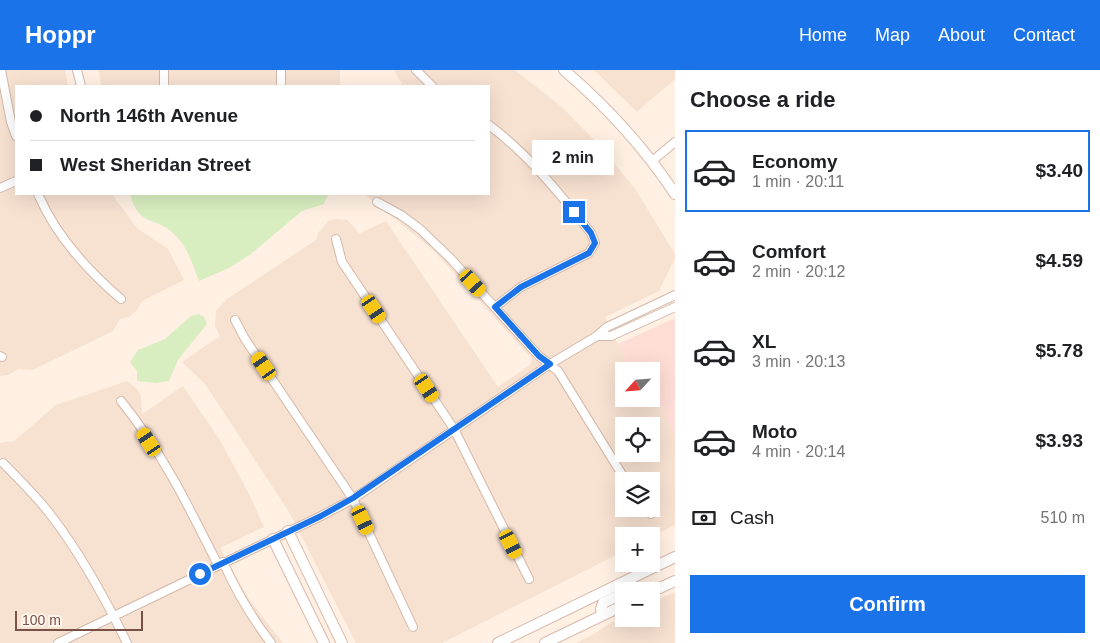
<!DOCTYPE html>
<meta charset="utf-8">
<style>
:root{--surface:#fff;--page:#f2f2f2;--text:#202124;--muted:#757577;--line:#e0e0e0;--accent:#1a73e8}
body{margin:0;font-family:Arial,sans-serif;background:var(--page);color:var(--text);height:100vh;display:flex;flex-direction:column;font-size:19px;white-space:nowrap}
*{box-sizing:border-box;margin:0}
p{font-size:16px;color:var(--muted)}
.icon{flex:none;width:28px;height:28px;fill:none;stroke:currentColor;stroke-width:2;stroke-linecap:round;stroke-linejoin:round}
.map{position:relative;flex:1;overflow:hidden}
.panel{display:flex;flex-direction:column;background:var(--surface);width:425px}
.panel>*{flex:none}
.guide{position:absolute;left:15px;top:15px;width:475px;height:110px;border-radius:0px;box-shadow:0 5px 20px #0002;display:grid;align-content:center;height:110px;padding:0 15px;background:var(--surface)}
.needle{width:32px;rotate:244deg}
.controls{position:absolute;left:615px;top:292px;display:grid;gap:10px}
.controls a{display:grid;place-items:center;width:45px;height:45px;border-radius:0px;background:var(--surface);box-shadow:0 5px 20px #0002;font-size:25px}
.scale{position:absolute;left:15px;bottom:12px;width:128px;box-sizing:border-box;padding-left:5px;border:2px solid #7a5146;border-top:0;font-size:14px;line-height:18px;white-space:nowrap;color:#7a5146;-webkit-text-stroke:4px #fff5ec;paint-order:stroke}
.end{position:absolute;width:22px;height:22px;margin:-11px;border:6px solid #1a73e8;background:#fff;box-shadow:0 0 0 2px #fff}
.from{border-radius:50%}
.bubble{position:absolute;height:35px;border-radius:0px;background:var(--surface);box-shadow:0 5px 20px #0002;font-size:16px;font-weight:800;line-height:35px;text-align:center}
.car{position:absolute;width:15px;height:30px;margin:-15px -8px;border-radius:6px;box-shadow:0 0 4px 1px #0007;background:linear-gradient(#f5c518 24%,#345 0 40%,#f5c518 0 76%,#345 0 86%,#f5c518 0)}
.guide b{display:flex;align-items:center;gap:18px;height:48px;font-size:19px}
.guide b+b{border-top:1px solid var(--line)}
.guide i{width:12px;height:12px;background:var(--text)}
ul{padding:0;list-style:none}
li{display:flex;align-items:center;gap:15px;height:82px;margin:0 10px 8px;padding:0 5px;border:2px solid transparent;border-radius:0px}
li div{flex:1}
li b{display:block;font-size:19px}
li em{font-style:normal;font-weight:800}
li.active{border-color:var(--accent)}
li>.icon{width:45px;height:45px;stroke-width:1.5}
h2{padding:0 15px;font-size:22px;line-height:60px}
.pay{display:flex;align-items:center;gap:12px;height:55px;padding:0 15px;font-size:19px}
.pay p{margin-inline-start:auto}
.cta{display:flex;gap:10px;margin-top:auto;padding:10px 15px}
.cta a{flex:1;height:58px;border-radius:0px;background:var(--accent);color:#fff;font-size:20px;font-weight:800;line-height:58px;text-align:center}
header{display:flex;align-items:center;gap:30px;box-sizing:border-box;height:70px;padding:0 25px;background:var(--accent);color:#fff}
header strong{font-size:24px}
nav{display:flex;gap:28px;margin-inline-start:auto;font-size:18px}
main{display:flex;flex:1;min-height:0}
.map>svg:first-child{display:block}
.residential{fill:#f7e1d1;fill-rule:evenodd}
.commercial{fill:#ffddd7}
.green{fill:#d9eec0}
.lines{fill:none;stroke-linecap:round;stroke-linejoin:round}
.street-casing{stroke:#d4b8aa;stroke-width:10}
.secondary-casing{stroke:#dab8aa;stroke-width:12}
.street{stroke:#fff;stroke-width:8}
.secondary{stroke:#fff;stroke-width:10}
.route{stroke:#1a73e8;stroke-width:6}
</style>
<header>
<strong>Hoppr</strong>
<nav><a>Home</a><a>Map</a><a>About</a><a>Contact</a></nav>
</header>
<main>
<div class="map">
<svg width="675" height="573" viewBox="0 0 675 573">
<rect width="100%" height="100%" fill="#fff0e3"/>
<g class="residential">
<polygon points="0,0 65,0 68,16 16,16 16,124 113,124 116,130 138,159 168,179 184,210 142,231 137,240 129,247 120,249 113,261 33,300 19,299 8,305 0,306"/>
<polygon points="99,0 340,0 340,16 101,16"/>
<path d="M395,0H515L562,37L598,74L636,120L675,184V188L659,221L605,247L631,301H624V329H651V321L655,324L675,367V455L651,467L624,466V481L442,573H356L289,442L205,314L182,292L220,266L215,256L216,241L227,229L316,170L318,163L328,151L337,149L347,150L356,159L358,164L386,151L498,317L530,295L532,289L434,181L365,124H489V16H401L402,14L396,4ZM624,356H651V384H624ZM624,411H651V439H624Z"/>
<polygon points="594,0 675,0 675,9 637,42"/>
<polygon points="127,311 137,319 141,326 142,344 183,316 220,370 250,426 264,457 220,478 251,532 283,573 0,573 0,373 14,371 56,335"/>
<polygon points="675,522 675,573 576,573 592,565 624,545 624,549 651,549 651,532"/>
</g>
<polygon class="commercial" points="675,248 675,367 655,324 651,321 651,301 631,301 618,274"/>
<g class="green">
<path d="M130,124H328L324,134L302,141L251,184L229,198L199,211C193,196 188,178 176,166C157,145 139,159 130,124Z"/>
<polygon points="199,244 204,247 207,254 178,290 169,311 156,313 137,311 137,301 130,292 138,280 165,269 191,246"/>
</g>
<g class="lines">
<defs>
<g id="street">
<polyline points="1,0 11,52 16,66"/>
<polyline points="77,0 81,16"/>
<polyline points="164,0 164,16"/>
<polyline points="416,0 432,16"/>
<polyline points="281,16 281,0"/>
<path d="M489,55C529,85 560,124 591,163L595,173L589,183L521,217L495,237"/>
<polyline points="652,91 675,72"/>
<polyline points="0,118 16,111"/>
<path d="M38,124C56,166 87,200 121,229"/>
<polyline points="377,132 401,145 420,159 451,189 539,286 558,301 626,411"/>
<polyline points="336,169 342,192 454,359 529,509"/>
<polyline points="235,250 245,269 353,429 413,557"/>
<polyline points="597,266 611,266 675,237"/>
<polyline points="0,286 2,287"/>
<path d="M121,331C161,380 190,439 218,495"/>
<path d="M3,393C19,409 36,426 50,444C81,484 105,528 127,573"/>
<polyline points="646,439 651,444"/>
<path d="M223,492C236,521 252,548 271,573"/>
<polyline points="58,573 321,446 353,429 550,294 597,266 607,257 675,225"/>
</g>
<g id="secondary">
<path d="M564,0C607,37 644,77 675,124"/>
<polyline points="288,461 342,573"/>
<polyline points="273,469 324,573"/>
<polyline points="651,522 675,511"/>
<polyline points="602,544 601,539 603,533 622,524 632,509"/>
<polyline points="498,573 675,487"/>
<polyline points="545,573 624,535"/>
</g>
</defs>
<use href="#street" class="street-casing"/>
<use href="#secondary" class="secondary-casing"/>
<use href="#street" class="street"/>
<use href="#secondary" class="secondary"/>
</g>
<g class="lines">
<polyline class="route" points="200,504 321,446 353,428 550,294 539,286 495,237 521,217 589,183 595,173 591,163 574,142"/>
</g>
</svg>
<div class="controls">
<a><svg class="needle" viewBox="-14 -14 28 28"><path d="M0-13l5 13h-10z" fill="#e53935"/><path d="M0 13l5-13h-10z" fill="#757577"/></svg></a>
<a><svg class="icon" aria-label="locate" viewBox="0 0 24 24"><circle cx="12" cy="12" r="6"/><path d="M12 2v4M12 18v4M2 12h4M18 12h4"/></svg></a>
<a><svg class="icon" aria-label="layers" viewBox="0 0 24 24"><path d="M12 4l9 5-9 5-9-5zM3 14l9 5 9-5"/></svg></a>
<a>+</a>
<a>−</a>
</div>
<div class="scale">100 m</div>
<i class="end from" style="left:200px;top:504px"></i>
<i class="end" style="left:574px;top:142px"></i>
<div class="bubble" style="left:532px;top:70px;width:82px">2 min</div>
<i class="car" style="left:473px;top:213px;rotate:138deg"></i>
<i class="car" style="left:374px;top:239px;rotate:146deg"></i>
<i class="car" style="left:264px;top:296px;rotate:325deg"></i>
<i class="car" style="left:427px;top:318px;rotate:146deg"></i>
<i class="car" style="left:149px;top:372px;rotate:327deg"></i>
<i class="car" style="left:363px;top:450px;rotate:155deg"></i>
<i class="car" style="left:511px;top:474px;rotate:153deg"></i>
<div class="guide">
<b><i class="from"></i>North 146th Avenue</b>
<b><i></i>West Sheridan Street</b>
</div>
</div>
<section class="panel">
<h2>Choose a ride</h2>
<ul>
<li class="active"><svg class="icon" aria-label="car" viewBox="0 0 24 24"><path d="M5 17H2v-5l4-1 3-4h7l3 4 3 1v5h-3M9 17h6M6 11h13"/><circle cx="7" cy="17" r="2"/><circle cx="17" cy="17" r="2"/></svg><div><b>Economy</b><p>1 min · 20:11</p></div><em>$3.40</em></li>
<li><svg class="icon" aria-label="car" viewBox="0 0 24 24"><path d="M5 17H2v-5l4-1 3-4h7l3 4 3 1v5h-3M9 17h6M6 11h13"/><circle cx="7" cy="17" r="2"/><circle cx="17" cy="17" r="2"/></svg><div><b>Comfort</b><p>2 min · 20:12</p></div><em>$4.59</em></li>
<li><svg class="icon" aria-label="car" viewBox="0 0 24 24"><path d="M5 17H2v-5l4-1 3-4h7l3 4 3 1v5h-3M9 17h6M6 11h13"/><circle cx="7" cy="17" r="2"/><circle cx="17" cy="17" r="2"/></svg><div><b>XL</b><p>3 min · 20:13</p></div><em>$5.78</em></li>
<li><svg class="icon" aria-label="car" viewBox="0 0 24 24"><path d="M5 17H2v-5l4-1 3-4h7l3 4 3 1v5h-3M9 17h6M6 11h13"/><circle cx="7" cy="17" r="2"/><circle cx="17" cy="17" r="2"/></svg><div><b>Moto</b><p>4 min · 20:14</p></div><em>$3.93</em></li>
</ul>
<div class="pay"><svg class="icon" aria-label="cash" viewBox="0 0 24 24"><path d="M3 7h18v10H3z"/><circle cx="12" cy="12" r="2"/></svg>Cash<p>510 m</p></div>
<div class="cta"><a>Confirm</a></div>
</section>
</main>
